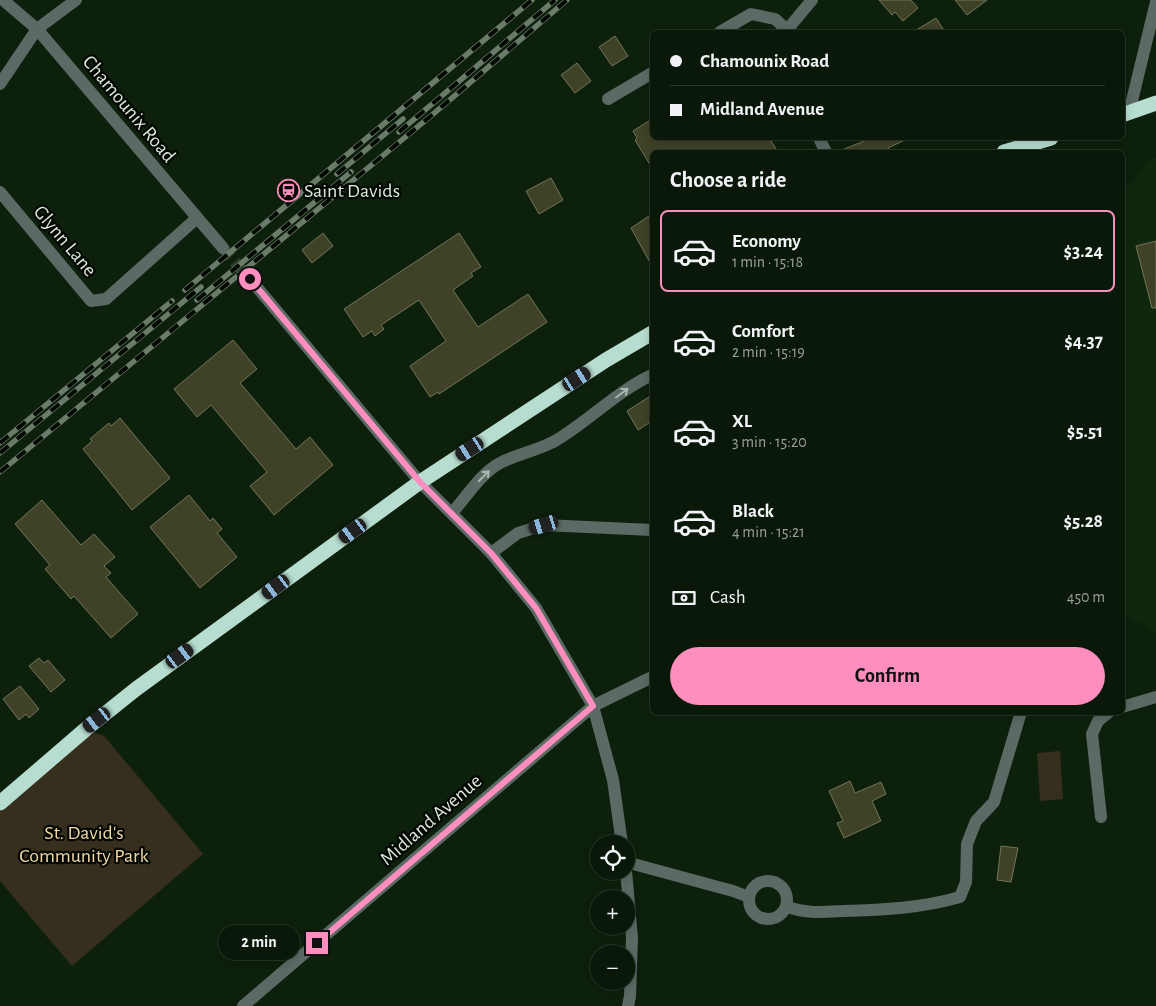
<!DOCTYPE html>
<meta charset="utf-8">
<style>
:root{--surface:#0a1809;--page:#182517;--text:#f1f3f6;--muted:#99a09c;--line:#2a372a;--accent:#fe8ebd}
body{margin:0;font-family:"Alegreya Sans",sans-serif;background:var(--page);color:var(--text);height:100vh;display:flex;flex-direction:column;font-size:19px;white-space:nowrap}
*{box-sizing:border-box;margin:0}
p{font-size:16px;color:var(--muted)}
.icon{flex:none;width:28px;height:28px;fill:none;stroke:currentColor;stroke-width:2;stroke-linecap:round;stroke-linejoin:round}
.map{position:relative;flex:1;overflow:hidden}
.sheet{position:absolute;left:650px;top:150px;width:475px;height:565px;display:flex;flex-direction:column;background:var(--surface);border-radius:8px;box-shadow:0 2px 8px #0003,0 0 0 1px var(--line)}
.sheet>*{flex:none}
.banner{position:absolute;left:650px;top:30px;width:475px;height:110px;border-radius:8px;box-shadow:0 2px 8px #0003,0 0 0 1px var(--line);display:grid;align-content:center;height:110px;padding:0 20px;background:var(--surface)}
.controls{position:absolute;left:590px;top:835px;display:grid;gap:10px}
.controls a{display:grid;place-items:center;width:45px;height:45px;border-radius:50%;background:var(--surface);box-shadow:0 2px 8px #0003,0 0 0 1px var(--line);font-size:25px}
.end{position:absolute;width:22px;height:22px;margin:-11px;border:6px solid #fe8ebd;background:#111;box-shadow:0 0 0 2px #111}
.from{border-radius:50%}
.bubble{position:absolute;height:35px;border-radius:18px;background:var(--surface);box-shadow:0 2px 8px #0003,0 0 0 1px var(--line);font-size:16px;font-weight:700;line-height:35px;text-align:center}
.car{position:absolute;width:15px;height:30px;margin:-15px -8px;border-radius:6px;box-shadow:0 0 4px 1px #0007;background:linear-gradient(#222 24%,#8ab4d8 0 40%,#222 0 76%,#8ab4d8 0 86%,#222 0)}
.banner b{display:flex;align-items:center;gap:18px;height:48px;font-size:19px}
.banner b+b{border-top:1px solid var(--line)}
.banner i{width:12px;height:12px;background:var(--text)}
ul{padding:0;list-style:none}
li{display:flex;align-items:center;gap:15px;height:82px;margin:0 10px 8px;padding:0 10px;border:2px solid transparent;border-radius:8px}
li div{flex:1}
li b{display:block;font-size:19px}
li em{font-style:normal;font-weight:700}
li.selected{border-color:var(--accent)}
li>.icon{width:45px;height:45px;stroke-width:1.5}
h2{padding:0 20px;font-size:22px;line-height:60px}
.pay{display:flex;align-items:center;gap:12px;height:55px;padding:0 20px;font-size:19px}
.pay p{margin-inline-start:auto}
.primary-button{display:flex;gap:10px;margin-top:auto;padding:10px 20px}
.primary-button a{flex:1;height:58px;border-radius:30px;background:var(--accent);color:#111;font-size:20px;font-weight:700;line-height:58px;text-align:center}
.map>svg:first-child{display:block}
.built{fill:#10270e}
.green{fill:#372f1e}
.building{fill:#3f4226;stroke:#737658}
.lines{fill:none;stroke-linecap:round;stroke-linejoin:round}
.minor-tunnel{stroke:#2c3e2b;stroke-width:12;stroke-dasharray:12 6;stroke-linecap:butt}
.minor{stroke:#5b6a65;stroke-width:12}
.highway{stroke:#b6ddcf;stroke-width:15}
.rail-casing{stroke:#6a7b69;stroke-width:5.5}
.rail{stroke:#030802;stroke-width:4;stroke-dasharray:11;stroke-linecap:butt}
.oneway{stroke:#a8b6ac}
.route{stroke:#fe8ebd;stroke-width:6}
.labels{text-anchor:middle;dominant-baseline:central;stroke-width:4.5;stroke-linejoin:round;paint-order:stroke}
.street-label{font-size:20px;fill:#dce9db;stroke:#030802}
.poi-label{font-size:20px;fill:#dce9db;stroke:#030802;text-anchor:start}
.park-label{font-size:20px;fill:#f4d8a4;stroke:#030802}
</style>
<div class="map">
<svg width="1156" height="1006" viewBox="0 0 1156 1006">
<rect width="100%" height="100%" fill="#0d200c"/>
<polygon class="built" points="1156,157 1156,632 1123,614 1123,192 1152,158"/>
<g class="green">
<polygon points="86,729 104,736 203,854 72,966 0,881 0,804"/>
<polygon points="1060,751 1063,799 1040,801 1037,753"/>
</g>
<g class="building">
<polygon points="879,0 911,0 918,8 903,21 895,12 892,15"/>
<polygon points="955,0 987,0 967,15"/>
<polygon points="936,18 945,32 913,32"/>
<polygon points="615,36 628,56 612,66 599,47"/>
<polygon points="577,63 591,81 575,93 561,75"/>
<polygon points="652,119 652,138 769,138 778,152 652,152 652,168 635,140 637,138 633,131"/>
<polygon points="862,138 909,138 888,148 890,152 837,152 864,141"/>
<polygon points="551,178 563,200 539,214 526,191"/>
<polygon points="652,214 652,266 631,228"/>
<polygon points="323,233 333,246 312,263 302,250"/>
<polygon points="459,233 481,267 471,273 473,276 453,290 478,327 528,294 547,322 439,394 438,392 430,397 410,366 446,341 419,300 381,325 384,329 375,336 372,331 363,337 344,309"/>
<polygon points="1156,241 1156,308 1152,308 1136,246"/>
<polygon points="233,340 257,369 240,383 296,449 310,437 333,465 274,515 250,486 267,472 211,405 197,417 174,389"/>
<polygon points="652,395 652,421 638,430 627,411"/>
<polygon points="120,418 170,478 132,510 83,449 92,441 90,439 109,423 111,426"/>
<polygon points="189,495 210,521 213,518 222,529 217,533 237,557 200,588 150,527"/>
<polygon points="42,500 81,545 94,534 115,557 104,566 111,573 106,577 138,614 111,638 74,596 71,599 45,569 50,565 15,524"/>
<polygon points="39,658 44,663 48,660 65,680 51,692 29,666"/>
<polygon points="20,686 39,709 29,718 26,714 19,720 3,699"/>
<polygon points="850,781 855,793 881,782 886,794 872,801 881,821 844,838 837,823 843,821 829,791"/>
<polygon points="1001,846 1018,848 1011,882 997,880"/>
</g>
<g class="lines">
<polyline class="minor-tunnel" points="223,248 250,279"/>
<g class="minor">
<polyline points="3,0 37,29 223,248"/>
<polyline points="720,32 751,14 775,19 787,30"/>
<polyline points="788,32 787,30 812,0"/>
<polyline points="0,84 37,29 76,0"/>
<polyline points="608,99 652,73"/>
<polyline points="1129,113 1156,2"/>
<polyline points="819,138 826,152"/>
<polyline points="0,192 91,301 106,299 197,218"/>
<polyline points="250,279 420,482 491,553 536,608 593,706 613,780 622,844"/>
<path d="M452,513C467,496 480,474 500,463C519,453 542,450 560,438C592,418 619,390 652,375"/>
<polyline points="491,553 518,533 544,525 652,530"/>
<polyline points="1122,707 1156,697"/>
<polyline points="1101,817 1092,734 1098,721 1109,712"/>
<polyline points="626,862 733,891 749,897"/>
<polyline points="626,871 632,938 630,996 628,1006"/>
<circle cx="768" cy="900" r="19"/>
<path d="M786,906C804,914 823,912 843,911C883,910 922,908 960,897L966,882L967,844L976,821L994,802L1021,712"/>
<polyline points="243,1006 593,706 652,677"/>
</g>
<g class="highway">
<polyline points="1122,115 1156,103"/>
<polyline points="1004,152 1051,138"/>
<polyline points="0,803 86,729 136,689 420,482 606,360 652,333"/>
</g>
<defs>
<g id="rail">
<polyline points="399,132 555,0"/>
<polyline points="337,174 403,119"/>
<polyline points="185,290 532,0"/>
<polyline points="197,300 351,172"/>
<polyline points="0,443 172,301"/>
<polyline points="0,453 201,287"/>
<polyline points="0,472 432,115 567,0"/>
</g>
</defs>
<use href="#rail" class="rail-casing"/>
<use href="#rail" class="rail"/>
</g>
<defs><path id="oneway-shaft" d="M-6 0H5M1.5-3L5.5 0L1.5 3" fill="none" stroke-width="1.6" stroke-linecap="round" stroke-linejoin="round" transform="scale(1.25)"/></defs>
<g class="oneway">
<use href="#oneway-shaft" transform="translate(622 393) rotate(-37)"/>
<use href="#oneway-shaft" transform="translate(484 476) rotate(-45)"/>
</g>
<g class="lines">
<polyline class="route" points="250,279 420,482 491,553 536,608 593,706 317,943"/>
</g>
<defs>
<symbol id="station-ring" viewBox="-11 -11 22 22"><circle r="9.5" fill="#030802" stroke="#fe8ebd" stroke-width="1.5"/><path d="M-3-6H3Q5-6 5-4V2Q5 4 3 4L4.5 6H3L1.5 4h-3L-3 6H-4.5L-3 4Q-5 4-5 2V-4Q-5-6-3-6ZM-3.5-4v3h7v-3ZM-3.5 1v1.5H-2V1ZM2 1v1.5H3.5V1Z" fill="#fe8ebd"/></symbol>
</defs>
<g fill-rule="evenodd">
<use href="#station-ring" x="276" y="178" width="25" height="25"/>
</g>
<g class="labels">
<g class="street-label">
<text transform="translate(129 109) rotate(50)">Chamounix Road</text>
<text transform="translate(65 241) rotate(50)">Glynn Lane</text>
<text transform="translate(431 820) rotate(-41)">Midland Avenue</text>
</g>
<g class="poi-label">
<text x="304" y="191">Saint Davids</text>
</g>
<g class="park-label">
<text x="84" y="833">St. David's<tspan x="84" dy="23">Community Park</tspan></text>
</g>
</g>
</svg>
<div class="controls">
<a><svg class="icon" aria-label="locate" viewBox="0 0 24 24"><circle cx="12" cy="12" r="6"/><path d="M12 2v4M12 18v4M2 12h4M18 12h4"/></svg></a>
<a>+</a>
<a>−</a>
</div>
<i class="end from" style="left:250px;top:279px"></i>
<i class="end" style="left:317px;top:943px"></i>
<div class="bubble" style="left:218px;top:925px;width:82px">2 min</div>
<i class="car" style="left:577px;top:379px;rotate:57deg"></i>
<i class="car" style="left:470px;top:449px;rotate:237deg"></i>
<i class="car" style="left:544px;top:525px;rotate:253deg"></i>
<i class="car" style="left:353px;top:531px;rotate:234deg"></i>
<i class="car" style="left:276px;top:587px;rotate:234deg"></i>
<i class="car" style="left:180px;top:656px;rotate:54deg"></i>
<i class="car" style="left:97px;top:720px;rotate:232deg"></i>
<div class="banner">
<b><i class="from"></i>Chamounix Road</b>
<b><i></i>Midland Avenue</b>
</div>
<section class="sheet">
<h2>Choose a ride</h2>
<ul>
<li class="selected"><svg class="icon" aria-label="car" viewBox="0 0 24 24"><path d="M5 17H2v-5l4-1 3-4h7l3 4 3 1v5h-3M9 17h6M6 11h13"/><circle cx="7" cy="17" r="2"/><circle cx="17" cy="17" r="2"/></svg><div><b>Economy</b><p>1 min · 15:18</p></div><em>$3.24</em></li>
<li><svg class="icon" aria-label="car" viewBox="0 0 24 24"><path d="M5 17H2v-5l4-1 3-4h7l3 4 3 1v5h-3M9 17h6M6 11h13"/><circle cx="7" cy="17" r="2"/><circle cx="17" cy="17" r="2"/></svg><div><b>Comfort</b><p>2 min · 15:19</p></div><em>$4.37</em></li>
<li><svg class="icon" aria-label="car" viewBox="0 0 24 24"><path d="M5 17H2v-5l4-1 3-4h7l3 4 3 1v5h-3M9 17h6M6 11h13"/><circle cx="7" cy="17" r="2"/><circle cx="17" cy="17" r="2"/></svg><div><b>XL</b><p>3 min · 15:20</p></div><em>$5.51</em></li>
<li><svg class="icon" aria-label="car" viewBox="0 0 24 24"><path d="M5 17H2v-5l4-1 3-4h7l3 4 3 1v5h-3M9 17h6M6 11h13"/><circle cx="7" cy="17" r="2"/><circle cx="17" cy="17" r="2"/></svg><div><b>Black</b><p>4 min · 15:21</p></div><em>$5.28</em></li>
</ul>
<div class="pay"><svg class="icon" aria-label="cash" viewBox="0 0 24 24"><path d="M3 7h18v10H3z"/><circle cx="12" cy="12" r="2"/></svg>Cash<p>450 m</p></div>
<div class="primary-button"><a>Confirm</a></div>
</section>
</div>
